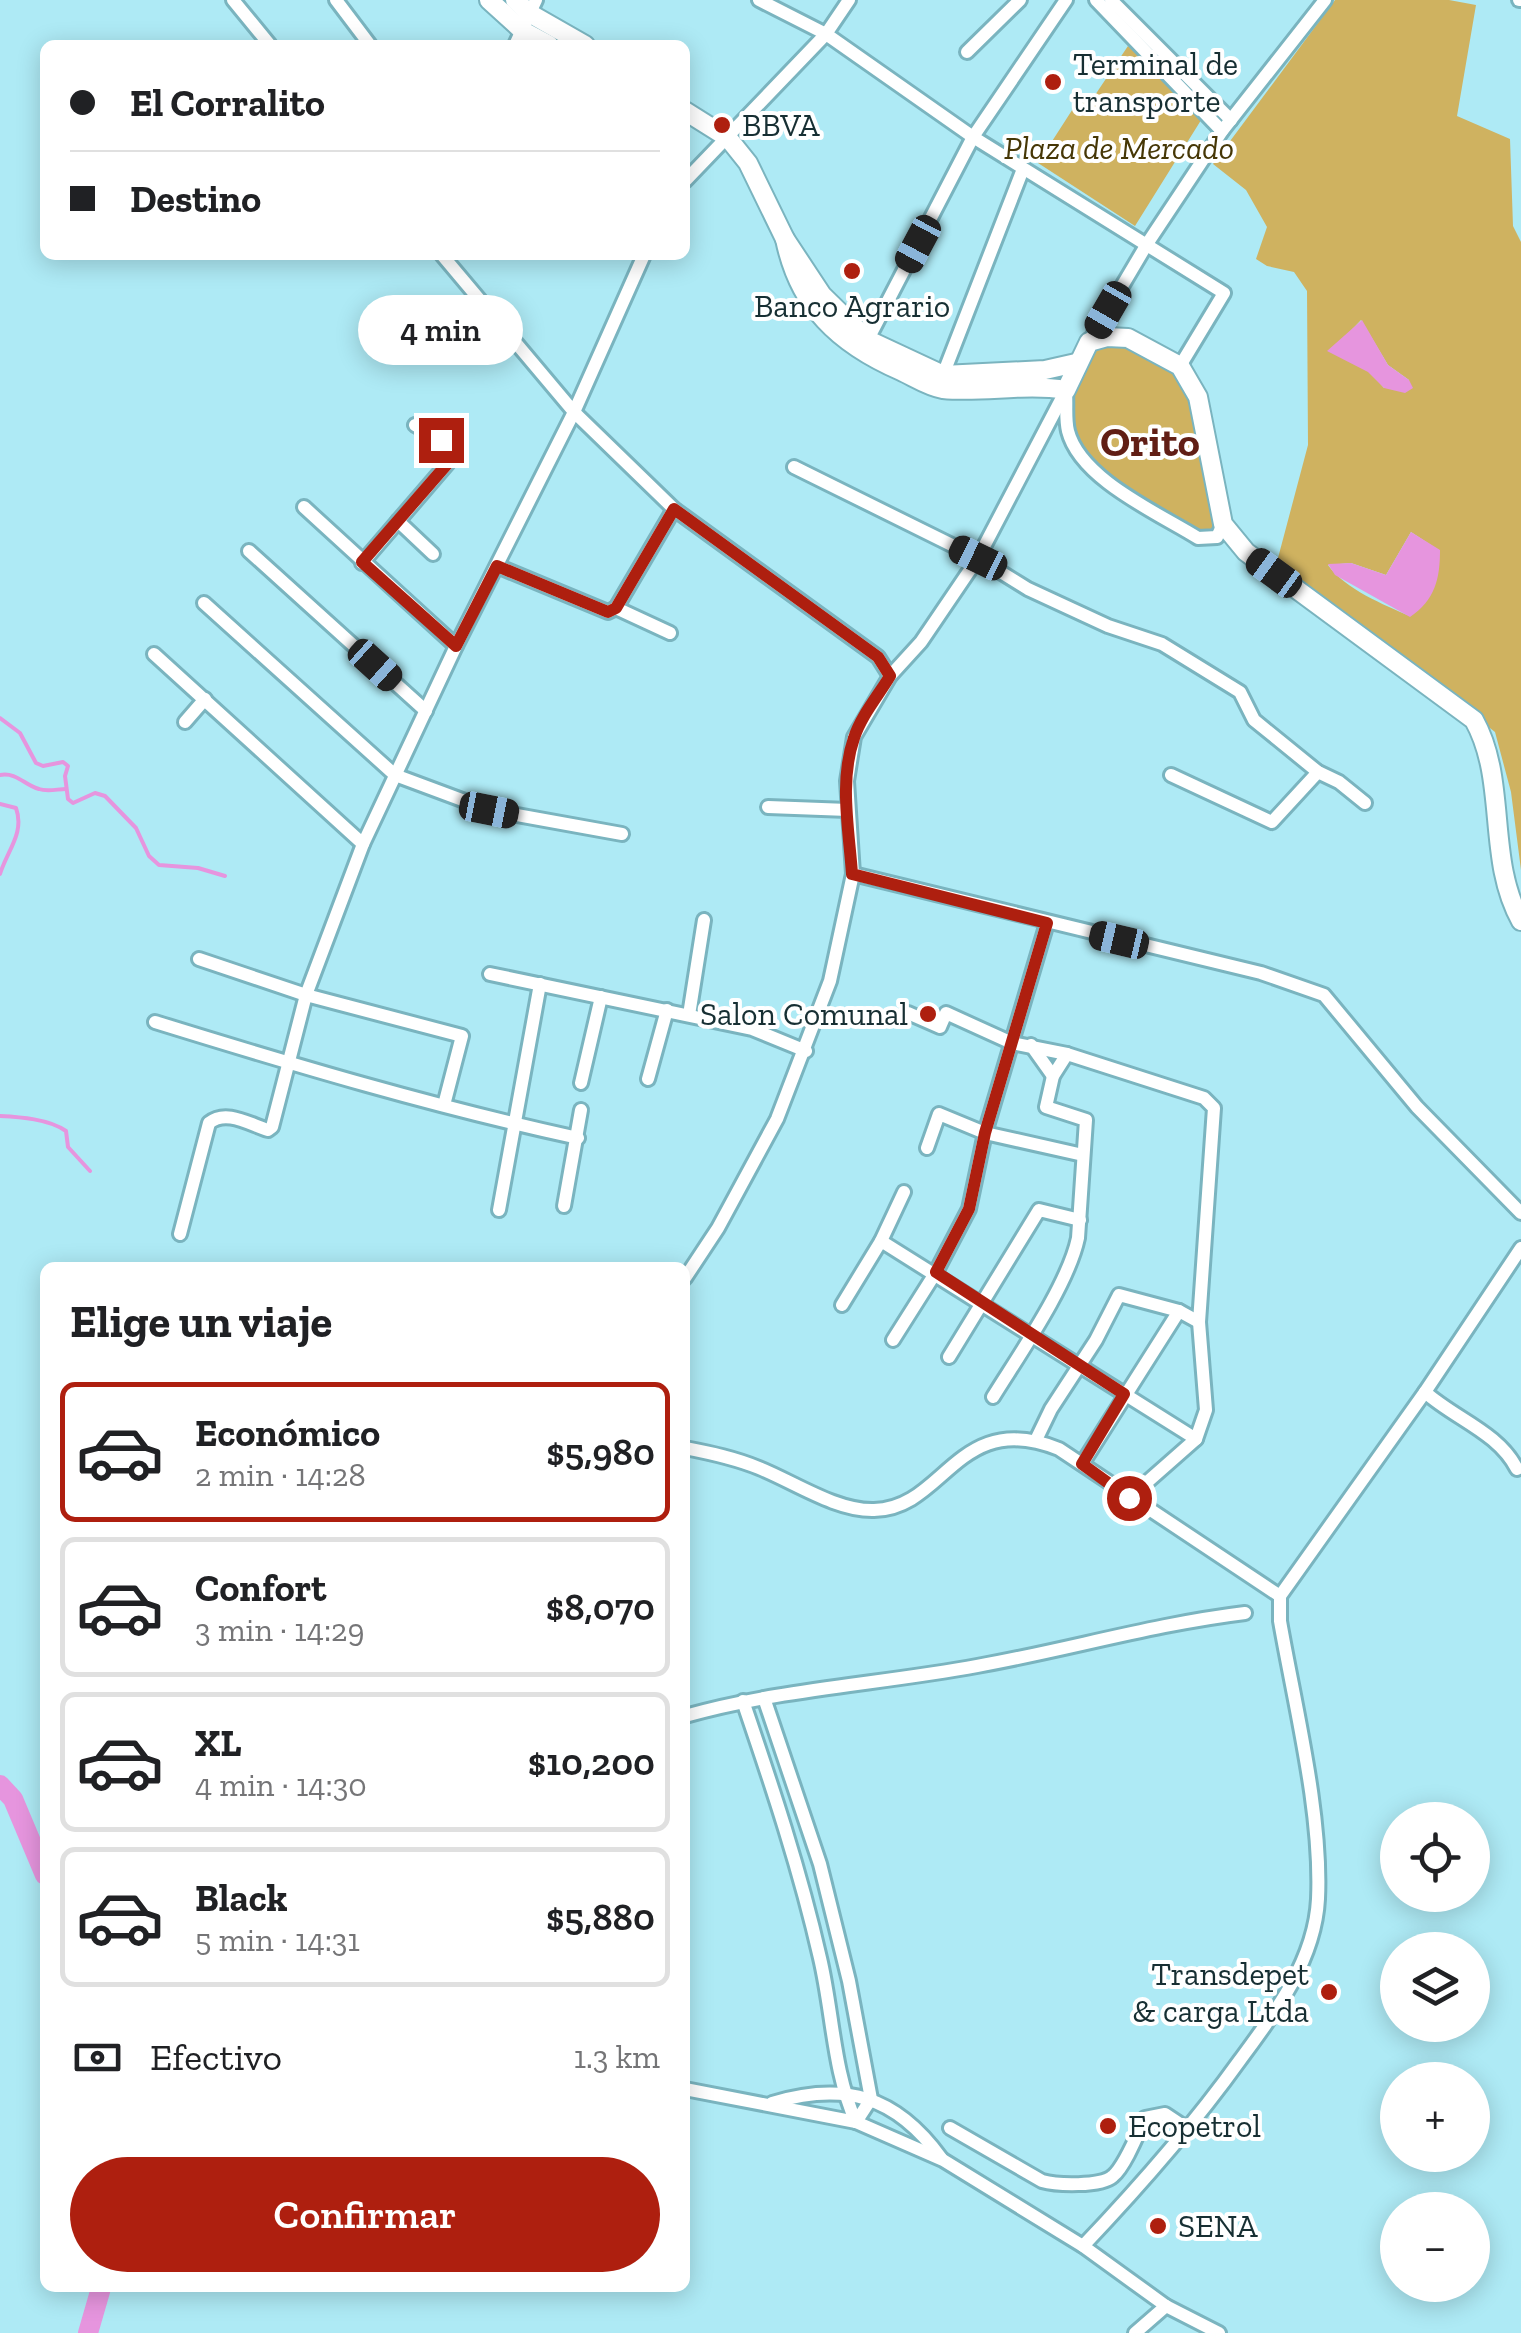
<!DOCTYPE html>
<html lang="es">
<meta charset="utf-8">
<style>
:root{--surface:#fff;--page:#f2f2f2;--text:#202124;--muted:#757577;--line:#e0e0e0;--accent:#ae1f0f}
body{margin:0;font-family:"Zilla Slab",serif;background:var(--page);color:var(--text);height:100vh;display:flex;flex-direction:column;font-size:38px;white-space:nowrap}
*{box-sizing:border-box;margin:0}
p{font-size:32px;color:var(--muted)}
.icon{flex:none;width:55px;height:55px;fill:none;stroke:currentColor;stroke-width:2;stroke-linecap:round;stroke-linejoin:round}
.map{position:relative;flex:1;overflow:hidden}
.drawer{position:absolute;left:40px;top:1262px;width:650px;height:1030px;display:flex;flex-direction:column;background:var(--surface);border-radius:15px;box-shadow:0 5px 25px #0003}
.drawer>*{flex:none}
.banner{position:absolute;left:40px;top:40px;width:650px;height:220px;border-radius:15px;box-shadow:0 5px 25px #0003;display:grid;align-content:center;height:220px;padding:0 30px;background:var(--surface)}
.controls{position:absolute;left:1380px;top:1802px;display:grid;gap:20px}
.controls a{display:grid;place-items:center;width:110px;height:110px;border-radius:50%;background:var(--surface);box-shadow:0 5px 25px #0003;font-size:50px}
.end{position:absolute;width:45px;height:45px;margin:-22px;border:12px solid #ae1f0f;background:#fff;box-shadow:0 0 0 5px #fff}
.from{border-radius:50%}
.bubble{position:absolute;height:70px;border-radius:35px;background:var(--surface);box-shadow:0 5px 25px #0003;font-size:32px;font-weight:600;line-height:70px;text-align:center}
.car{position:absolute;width:30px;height:60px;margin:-30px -15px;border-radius:12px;box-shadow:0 0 8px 2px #0007;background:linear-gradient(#222 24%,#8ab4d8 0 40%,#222 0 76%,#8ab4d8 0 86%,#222 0)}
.banner b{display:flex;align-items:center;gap:35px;height:95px;font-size:38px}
.banner b+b{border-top:2px solid var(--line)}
.banner i{width:25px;height:25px;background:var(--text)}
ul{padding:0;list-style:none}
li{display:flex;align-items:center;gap:30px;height:140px;margin:0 20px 15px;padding:0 10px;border:5px solid var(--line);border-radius:15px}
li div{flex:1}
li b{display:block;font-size:38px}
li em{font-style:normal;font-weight:600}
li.active{border-color:var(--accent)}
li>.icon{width:90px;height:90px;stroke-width:1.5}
h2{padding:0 30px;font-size:45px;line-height:120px}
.pay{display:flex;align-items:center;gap:25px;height:110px;padding:0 30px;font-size:38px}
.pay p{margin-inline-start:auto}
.button{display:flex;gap:20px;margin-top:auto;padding:20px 30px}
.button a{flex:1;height:115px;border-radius:60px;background:var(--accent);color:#fff;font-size:40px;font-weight:600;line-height:115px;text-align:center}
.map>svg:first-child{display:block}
.green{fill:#cfb260;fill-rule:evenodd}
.water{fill:#e695de}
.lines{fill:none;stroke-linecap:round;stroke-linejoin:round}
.stream{stroke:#e695de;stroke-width:4}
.river{stroke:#e695de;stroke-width:20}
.street-casing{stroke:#7ab4bf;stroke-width:18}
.secondary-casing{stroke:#7ab4bf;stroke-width:22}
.street{stroke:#fff;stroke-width:12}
.secondary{stroke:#fff;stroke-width:18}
.route{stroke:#ae1f0f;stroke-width:12}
.poi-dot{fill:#ae1f0f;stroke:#fff;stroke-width:4}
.labels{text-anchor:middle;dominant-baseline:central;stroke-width:8;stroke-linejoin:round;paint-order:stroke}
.poi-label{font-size:32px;fill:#172f33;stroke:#fff;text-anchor:start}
.park-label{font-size:32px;font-style:italic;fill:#463706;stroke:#fff}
.district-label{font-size:42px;font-weight:bold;fill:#611e15;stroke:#fff}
</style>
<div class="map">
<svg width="1521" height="2333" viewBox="0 0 1521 2333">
<rect width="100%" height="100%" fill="#aeeaf5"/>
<g class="green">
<path d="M1335,0H1449L1476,5L1457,116L1510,139L1513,226L1521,242V870L1511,792L1495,732L1288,570L1278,558L1308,445L1307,291L1294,272L1267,266L1256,259L1267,227L1246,190L1213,164ZM1361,320L1388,365L1409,380L1384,388L1343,339ZM1411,532L1440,551L1410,616C1384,605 1345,589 1328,565L1351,563L1386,575Z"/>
<polygon points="1128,46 1189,100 1203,117 1135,226 1038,163 1076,104 1091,101"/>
<polygon points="1089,342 1147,345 1198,397 1217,537 1198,538 1090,470 1067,429 1076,363"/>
</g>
<g class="water">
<polygon points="1362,320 1388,365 1409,380 1413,388 1405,393 1384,388 1368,372 1327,351"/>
<path d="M1411,532L1440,550C1440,579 1435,600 1410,617L1335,575L1328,564L1351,563L1386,575Z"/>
</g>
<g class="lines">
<g class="stream">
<polyline points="0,718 20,733 36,763 43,766 63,762 68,766 65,776 68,799 73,803 95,793 105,796 136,828 149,856 159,865 198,868 225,876"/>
<path d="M0,775C17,772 24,785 39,789C47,792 58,789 66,789"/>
<path d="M0,804L16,808C25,833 7,851 0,874"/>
<path d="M0,1116C20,1117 49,1119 66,1131L68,1147L90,1171"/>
</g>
<g class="river">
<polyline points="0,1785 13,1799 45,1875"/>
<polyline points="88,2333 101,2288"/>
</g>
<defs>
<g id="street">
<polyline points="233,0 270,45"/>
<polyline points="336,0 370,45"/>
<polyline points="759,0 826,34 973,137 1224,293 1180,366"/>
<polyline points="1096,0 1222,131"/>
<polyline points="1111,0 1231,120"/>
<polyline points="1519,0 1521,0"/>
<polyline points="515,45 536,0"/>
<polyline points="967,52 1020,0"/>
<polyline points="685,181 826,34 849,0"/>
<polyline points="442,255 574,412 674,509 878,657 890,676"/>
<polyline points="1089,342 1147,244 1222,131 1325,0"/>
<polyline points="864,347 973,137 1066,0"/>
<polyline points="943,375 1023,169"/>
<path d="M1066,392C1067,405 1065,419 1068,431C1080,479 1158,513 1198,538L1217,537L1223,524"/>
<polyline points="794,467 978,558 1028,589 1108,626 1162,644 1240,692 1254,720 1318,772 1339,782 1365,803"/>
<polyline points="304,507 456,646"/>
<polyline points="398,521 433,554"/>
<polyline points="249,551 426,711"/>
<path d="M362,563L448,463C450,441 432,435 415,425"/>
<polyline points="497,566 608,612 616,608 670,633"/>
<polyline points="204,603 395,775 489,810 622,834"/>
<polyline points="616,608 674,509"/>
<polyline points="154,654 363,844"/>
<polyline points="185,722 205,699"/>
<polyline points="1171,775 1272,822 1318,772"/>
<polyline points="768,807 848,810"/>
<polyline points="853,874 1261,973 1324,995 1417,1107 1521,1213"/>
<polyline points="199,959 306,995 462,1036 444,1105"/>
<polyline points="490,974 752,1029 806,1051"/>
<polyline points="908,1013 940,1027 946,1013 1012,1043 1067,1054 1204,1098 1214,1108 1199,1322 1206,1410 1196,1439 1129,1498"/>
<polyline points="689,1015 704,920"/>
<path d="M155,1022C294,1065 435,1107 578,1138"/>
<polyline points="1031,1045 1053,1076"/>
<polyline points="648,1079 667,1010"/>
<polyline points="581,1083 601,997"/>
<polyline points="927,1148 939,1114 985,1133 1083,1155"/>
<polyline points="564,1206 581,1110"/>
<polyline points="499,1210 540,984"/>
<path d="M180,1234L209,1123C226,1109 249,1124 268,1130L272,1127L306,995L363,844L456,646L574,412L644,255"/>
<polyline points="881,1241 1196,1439"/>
<polyline points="685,1278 718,1228 777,1119 830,981 853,874 847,781 854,737 890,676 921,642 978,558 1066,390"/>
<polyline points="842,1305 881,1241 904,1192"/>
<polyline points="893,1340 936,1272 969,1209 985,1133 1047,923"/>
<polyline points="949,1357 1039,1210 1080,1220"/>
<path d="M1425,1392C1455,1419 1498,1432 1517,1469"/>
<path d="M993,1397C1019,1355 1068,1285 1078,1238L1086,1120L1046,1107L1053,1076L1067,1054"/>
<polyline points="1036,1440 1051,1409 1096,1340 1119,1295 1179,1311 1199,1322"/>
<path d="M685,1448C711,1453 735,1458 759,1468C794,1482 836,1511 874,1510C945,1509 957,1408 1059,1449L1280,1596"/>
<polyline points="1082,1464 1179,1311"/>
<polyline points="764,1698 820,1864 849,1981 871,2099 856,2122"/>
<path d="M743,1701C772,1786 800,1870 820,1958C833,2013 833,2071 856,2122"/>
<path d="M685,1716C780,1689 880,1684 977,1666C1067,1650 1154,1624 1245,1613"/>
<polyline points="685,2089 856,2122 943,2160 1083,2246 1166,2306 1219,2333"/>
<path d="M772,2103C845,2081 896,2096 941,2158"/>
<path d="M950,2128L1042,2181C1056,2185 1101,2187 1113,2176C1125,2166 1138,2133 1145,2118L1165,2114L1189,2130"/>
<path d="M1083,2246C1140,2186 1192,2127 1240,2060C1275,2013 1315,1960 1318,1899C1322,1813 1295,1707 1280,1621V1596L1425,1392L1521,1248"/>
<polyline points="1135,2333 1166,2306"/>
</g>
<g id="secondary">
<polyline points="489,0 523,31 549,45"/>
<polyline points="515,0 529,13 585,45"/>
<polyline points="685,111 728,138 748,163 785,239 822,295 868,340 943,375 1045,370 1076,363"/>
<path d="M785,239C799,307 839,344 901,371C914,377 929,387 943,389C984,393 1025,383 1066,390L1089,342L1107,337L1128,338L1180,366L1198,397L1223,524L1246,552L1474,720C1508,781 1486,859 1521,921"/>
</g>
</defs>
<use href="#street" class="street-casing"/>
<use href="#secondary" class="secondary-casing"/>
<use href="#street" class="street"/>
<use href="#secondary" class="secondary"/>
</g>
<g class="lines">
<path class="route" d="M441,440L449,451L448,463L362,562L456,646L497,566L608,612L616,608L674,509L878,657L890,676C878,696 861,716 854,738C839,781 849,830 852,874L1047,923L985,1133L969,1209L936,1272L1124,1394L1082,1464L1129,1498"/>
</g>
<g class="poi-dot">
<circle cx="1053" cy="82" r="10"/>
<circle cx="722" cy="125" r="10"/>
<circle cx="852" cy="271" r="10"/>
<circle cx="928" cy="1014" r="10"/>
<circle cx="1329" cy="1992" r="10"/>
<circle cx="1108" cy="2126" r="10"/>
<circle cx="1158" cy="2226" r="10"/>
</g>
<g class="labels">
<g class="poi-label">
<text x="1073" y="64">Terminal de<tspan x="1073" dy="37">transporte</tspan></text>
<text x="742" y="125">BBVA</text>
<text x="852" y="306" text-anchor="middle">Banco Agrario</text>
<text x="908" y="1014" text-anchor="end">Salon Comunal</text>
<text x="1309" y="1974" text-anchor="end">Transdepet<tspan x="1309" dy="37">&amp; carga Ltda</tspan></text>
<text x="1128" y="2126">Ecopetrol</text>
<text x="1178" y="2226">SENA</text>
</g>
<g class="park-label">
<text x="1119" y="148">Plaza de Mercado</text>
</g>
<g class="district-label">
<text x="1150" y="441">Orito</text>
</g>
</g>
</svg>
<div class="controls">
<a><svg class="icon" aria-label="locate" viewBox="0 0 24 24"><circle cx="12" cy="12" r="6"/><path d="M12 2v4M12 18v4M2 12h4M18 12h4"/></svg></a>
<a><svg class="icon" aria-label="layers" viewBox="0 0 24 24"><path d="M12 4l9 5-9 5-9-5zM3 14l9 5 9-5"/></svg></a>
<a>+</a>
<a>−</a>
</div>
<i class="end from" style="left:1129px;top:1498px"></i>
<i class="end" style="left:441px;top:440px"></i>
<div class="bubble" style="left:358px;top:295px;width:165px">4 min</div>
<i class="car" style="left:918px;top:244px;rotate:208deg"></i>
<i class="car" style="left:1108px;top:310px;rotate:210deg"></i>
<i class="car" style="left:978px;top:558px;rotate:296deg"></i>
<i class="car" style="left:1274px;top:573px;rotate:306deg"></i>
<i class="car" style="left:375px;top:665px;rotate:132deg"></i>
<i class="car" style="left:489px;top:810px;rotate:101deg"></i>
<i class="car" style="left:1119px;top:940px;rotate:283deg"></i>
<div class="banner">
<b><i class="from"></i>El Corralito</b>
<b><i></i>Destino</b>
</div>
<section class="drawer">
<h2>Elige un viaje</h2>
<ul>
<li class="active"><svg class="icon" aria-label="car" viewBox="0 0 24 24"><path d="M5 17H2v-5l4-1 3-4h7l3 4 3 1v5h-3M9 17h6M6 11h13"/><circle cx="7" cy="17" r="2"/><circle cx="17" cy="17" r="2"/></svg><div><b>Económico</b><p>2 min · 14:28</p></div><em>$5,980</em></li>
<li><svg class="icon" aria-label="car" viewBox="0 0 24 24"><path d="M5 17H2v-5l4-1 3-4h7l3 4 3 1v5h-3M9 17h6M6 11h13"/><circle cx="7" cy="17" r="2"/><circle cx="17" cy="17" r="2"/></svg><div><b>Confort</b><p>3 min · 14:29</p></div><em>$8,070</em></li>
<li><svg class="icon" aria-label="car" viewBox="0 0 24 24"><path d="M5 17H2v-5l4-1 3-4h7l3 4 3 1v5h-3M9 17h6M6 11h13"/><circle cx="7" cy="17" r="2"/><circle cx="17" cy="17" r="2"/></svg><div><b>XL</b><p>4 min · 14:30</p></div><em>$10,200</em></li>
<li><svg class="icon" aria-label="car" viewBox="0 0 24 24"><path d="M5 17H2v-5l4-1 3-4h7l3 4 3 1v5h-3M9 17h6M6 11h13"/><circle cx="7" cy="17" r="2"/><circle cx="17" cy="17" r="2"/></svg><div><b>Black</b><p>5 min · 14:31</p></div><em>$5,880</em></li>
</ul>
<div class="pay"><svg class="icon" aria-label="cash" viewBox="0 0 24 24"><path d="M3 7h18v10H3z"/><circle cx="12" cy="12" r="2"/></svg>Efectivo<p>1.3 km</p></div>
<div class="button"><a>Confirmar</a></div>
</section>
</div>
